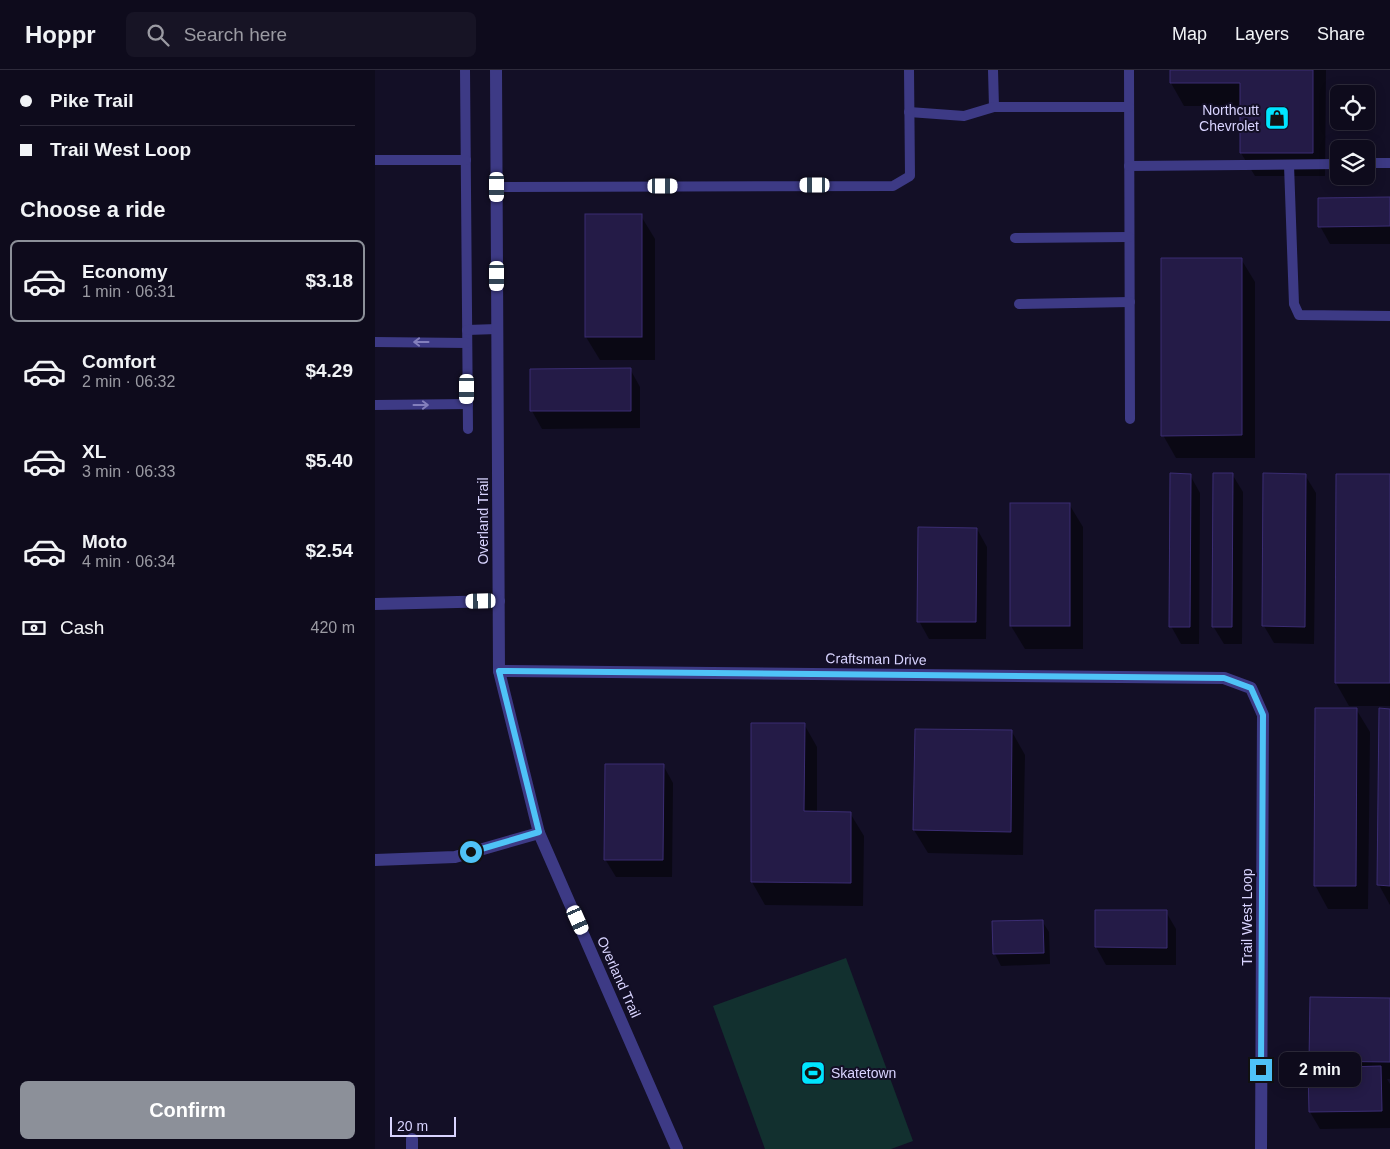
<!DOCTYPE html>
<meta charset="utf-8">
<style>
:root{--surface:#0e0b1c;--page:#171425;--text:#f1f3f6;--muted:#9b9ba3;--line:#2e2b3b;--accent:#8c9099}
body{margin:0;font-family:Arial,sans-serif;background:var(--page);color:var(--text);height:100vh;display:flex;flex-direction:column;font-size:19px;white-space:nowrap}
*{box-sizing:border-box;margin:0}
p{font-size:16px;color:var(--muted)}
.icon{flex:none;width:28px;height:28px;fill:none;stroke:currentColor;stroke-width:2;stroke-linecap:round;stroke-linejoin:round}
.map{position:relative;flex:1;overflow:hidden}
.side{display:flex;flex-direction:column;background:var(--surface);width:375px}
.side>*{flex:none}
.guide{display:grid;align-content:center;height:110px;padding:0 20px;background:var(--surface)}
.buttons{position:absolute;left:955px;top:15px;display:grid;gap:10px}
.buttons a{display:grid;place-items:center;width:45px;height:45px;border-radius:8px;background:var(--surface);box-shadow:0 2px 12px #0003,0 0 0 1px var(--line);font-size:25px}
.scale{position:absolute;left:15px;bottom:12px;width:66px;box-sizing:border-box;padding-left:5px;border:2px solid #d9d4ff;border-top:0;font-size:14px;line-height:18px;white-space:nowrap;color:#d9d4ff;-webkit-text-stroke:4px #130f26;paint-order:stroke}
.end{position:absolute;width:22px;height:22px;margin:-11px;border:6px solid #4fc3f7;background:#111;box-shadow:0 0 0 2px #111}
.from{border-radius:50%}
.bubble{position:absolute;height:35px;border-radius:8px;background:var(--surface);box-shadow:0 2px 12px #0003,0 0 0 1px var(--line);font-size:16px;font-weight:700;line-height:35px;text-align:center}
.car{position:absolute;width:15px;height:30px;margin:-15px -8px;border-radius:6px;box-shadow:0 0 4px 1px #0007;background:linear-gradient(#fff 24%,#345 0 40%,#fff 0 76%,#345 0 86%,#fff 0)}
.guide b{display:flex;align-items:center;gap:18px;height:48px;font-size:19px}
.guide b+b{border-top:1px solid var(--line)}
.guide i{width:12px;height:12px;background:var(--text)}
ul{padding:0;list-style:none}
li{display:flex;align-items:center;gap:15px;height:82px;margin:0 10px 8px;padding:0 10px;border:2px solid transparent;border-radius:8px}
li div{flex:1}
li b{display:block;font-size:19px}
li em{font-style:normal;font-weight:700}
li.active{border-color:var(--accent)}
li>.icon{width:45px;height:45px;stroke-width:1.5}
h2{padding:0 20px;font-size:22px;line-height:60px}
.pay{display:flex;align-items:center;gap:12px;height:55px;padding:0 20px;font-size:19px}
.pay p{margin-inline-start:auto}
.cta{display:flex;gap:10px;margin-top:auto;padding:10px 20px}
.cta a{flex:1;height:58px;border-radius:8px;background:var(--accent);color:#fff;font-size:20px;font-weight:700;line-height:58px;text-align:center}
header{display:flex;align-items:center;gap:30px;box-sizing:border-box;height:70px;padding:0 25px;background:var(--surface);border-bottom:1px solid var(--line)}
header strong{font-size:24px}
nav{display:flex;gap:28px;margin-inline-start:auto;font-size:18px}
.search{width:350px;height:45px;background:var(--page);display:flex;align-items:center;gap:12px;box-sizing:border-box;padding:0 18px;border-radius:8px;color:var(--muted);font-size:19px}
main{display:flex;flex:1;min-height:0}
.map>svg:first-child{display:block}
.green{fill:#12302f}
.shadow{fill:#0007}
.building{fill:#241b47;stroke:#3b2d73}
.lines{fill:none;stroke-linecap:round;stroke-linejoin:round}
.lane{stroke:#3d3a85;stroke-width:10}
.street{stroke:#3d3a85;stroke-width:12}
.oneway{stroke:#837fbc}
.route{stroke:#4fc3f7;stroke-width:6}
.labels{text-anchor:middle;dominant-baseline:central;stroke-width:4;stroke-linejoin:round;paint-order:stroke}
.poi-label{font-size:14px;fill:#d9d4ff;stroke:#130f26;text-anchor:end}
.street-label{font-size:14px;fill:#d9d4ff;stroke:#130f26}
</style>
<header>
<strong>Hoppr</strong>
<div class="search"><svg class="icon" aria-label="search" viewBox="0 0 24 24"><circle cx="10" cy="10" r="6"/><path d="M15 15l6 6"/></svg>Search here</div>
<nav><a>Map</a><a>Layers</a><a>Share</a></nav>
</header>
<main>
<section class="side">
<div class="guide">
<b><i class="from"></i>Pike Trail</b>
<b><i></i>Trail West Loop</b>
</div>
<h2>Choose a ride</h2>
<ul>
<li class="active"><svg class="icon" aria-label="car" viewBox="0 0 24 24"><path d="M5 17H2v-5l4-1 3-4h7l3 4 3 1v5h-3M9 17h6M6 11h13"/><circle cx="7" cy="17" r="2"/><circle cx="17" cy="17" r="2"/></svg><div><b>Economy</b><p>1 min · 06:31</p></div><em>$3.18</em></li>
<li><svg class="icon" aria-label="car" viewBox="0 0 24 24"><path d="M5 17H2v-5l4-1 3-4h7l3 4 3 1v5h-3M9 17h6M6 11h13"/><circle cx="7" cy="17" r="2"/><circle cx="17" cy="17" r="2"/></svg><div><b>Comfort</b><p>2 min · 06:32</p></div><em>$4.29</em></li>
<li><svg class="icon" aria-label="car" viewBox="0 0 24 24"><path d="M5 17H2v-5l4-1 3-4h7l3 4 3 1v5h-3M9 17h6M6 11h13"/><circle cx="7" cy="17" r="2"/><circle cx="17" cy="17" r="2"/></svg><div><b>XL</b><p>3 min · 06:33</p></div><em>$5.40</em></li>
<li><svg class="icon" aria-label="car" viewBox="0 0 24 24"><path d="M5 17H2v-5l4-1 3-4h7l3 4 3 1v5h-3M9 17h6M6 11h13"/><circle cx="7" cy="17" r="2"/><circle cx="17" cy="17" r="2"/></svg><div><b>Moto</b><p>4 min · 06:34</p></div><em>$2.54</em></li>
</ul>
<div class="pay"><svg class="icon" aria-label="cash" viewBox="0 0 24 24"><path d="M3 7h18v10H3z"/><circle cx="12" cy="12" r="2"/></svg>Cash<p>420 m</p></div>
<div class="cta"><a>Confirm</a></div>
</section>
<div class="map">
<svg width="1015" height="1079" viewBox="0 0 1015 1079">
<rect width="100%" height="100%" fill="#130f26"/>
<polygon class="green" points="471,888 538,1071 516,1079 390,1079 338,936"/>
<g class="shadow">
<polygon points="796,0 951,0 950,106 880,106 866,83 866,36 809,36 796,13"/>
<polygon points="1015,128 1015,174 955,174 945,156"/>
<polygon points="266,146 280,169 280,290 225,290 211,267"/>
<polygon points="866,189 880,212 880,388 801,388 788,365"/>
<polygon points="255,299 265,317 265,358 167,359 157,341 156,300"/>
<polygon points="857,404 868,422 867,574 849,574 838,556"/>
<polygon points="815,405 825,423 824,574 806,574 796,556"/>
<polygon points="930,405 941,423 939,574 899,573 889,556"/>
<polygon points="1015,405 1015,636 974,636 961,613"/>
<polygon points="694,434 708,457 708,579 650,579 636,556"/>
<polygon points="602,459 612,477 611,569 554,569 544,551"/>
<polygon points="981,639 995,662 993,839 953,839 940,815"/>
<polygon points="1015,640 1015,835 1004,815"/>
<polygon points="378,654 429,654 442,677 442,743 475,743 489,766 488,836 390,835 377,812"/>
<polygon points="637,662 650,685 648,785 553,783 539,760"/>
<polygon points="288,695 298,713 297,807 241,807 230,789"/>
<polygon points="721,841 791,842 801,859 801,895 731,895 721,877"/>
<polygon points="667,851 674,862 675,894 626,896 620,884 619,852"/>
<polygon points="1015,929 1015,1009 1012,1009 1015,1014 1015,1058 945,1059 935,1042 941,999 935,990"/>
</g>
<g class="building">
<polygon points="795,0 938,0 938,83 865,83 865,13 795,13"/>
<polygon points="1015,127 1015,156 943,157 943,128"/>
<rect x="210" y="144" width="57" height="123"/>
<polygon points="786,188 867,188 867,365 786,366"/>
<polygon points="256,298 256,341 155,341 155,299"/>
<polygon points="795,403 816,404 815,557 794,557"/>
<polygon points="838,403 858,403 857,557 837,557"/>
<polygon points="888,403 931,404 930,557 887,556"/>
<polygon points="961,404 1015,404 1015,613 960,613"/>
<rect x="635" y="433" width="60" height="123"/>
<polygon points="543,457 602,458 601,552 542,552"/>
<polygon points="940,638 982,638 981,816 939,816"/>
<polygon points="1004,638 1015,639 1015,816 1002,815"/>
<polygon points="376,653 430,653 429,741 476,742 476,813 376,812"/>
<polygon points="540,659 637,660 636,762 538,760"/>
<polygon points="230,694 289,694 288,790 229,790"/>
<polygon points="720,840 792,840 792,878 720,877"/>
<polygon points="668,850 669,883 618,884 617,851"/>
<polygon points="935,927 1015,928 1015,992 934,991"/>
<polygon points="1006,996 1007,1041 934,1042 933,998"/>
</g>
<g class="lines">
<g class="lane">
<polyline points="90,0 93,359"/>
<polyline points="618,0 619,37"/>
<polyline points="754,0 755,349"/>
<polyline points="534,42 589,46 619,37 754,37"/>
<polyline points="0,90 91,90"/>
<polyline points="991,93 1015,93"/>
<polyline points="914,95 919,234 924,245 1015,246"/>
<polyline points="754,96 964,94"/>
<polyline points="121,117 518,116 535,106 534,0"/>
<polyline points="640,168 754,167"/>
<polyline points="644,234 755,232"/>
<polyline points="92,260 122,259"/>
<polyline points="0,272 92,273"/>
<polyline points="0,335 93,334"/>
</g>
<g class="street">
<polyline points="121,0 124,601 164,763 302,1079"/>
<polyline points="0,534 124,531"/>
<polyline points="124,601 849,608 876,618 888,645 886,1079"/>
<polyline points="0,790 80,787 164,763"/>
<polyline points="37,1069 37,1079"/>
</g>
</g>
<defs><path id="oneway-shaft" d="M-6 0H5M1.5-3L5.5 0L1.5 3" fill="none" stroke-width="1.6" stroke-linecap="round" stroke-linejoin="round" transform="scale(1.25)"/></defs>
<g class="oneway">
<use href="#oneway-shaft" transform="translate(46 272) rotate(-180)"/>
<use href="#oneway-shaft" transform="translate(46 335)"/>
</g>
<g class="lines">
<polyline class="route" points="96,782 164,762 124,601 849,608 876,618 888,645 886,1000"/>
</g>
<defs>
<symbol id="shop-square" viewBox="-11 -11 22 22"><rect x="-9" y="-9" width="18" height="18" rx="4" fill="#00e5ff" stroke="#130f26"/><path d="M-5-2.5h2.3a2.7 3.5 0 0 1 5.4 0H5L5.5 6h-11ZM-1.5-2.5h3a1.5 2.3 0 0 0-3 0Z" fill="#111"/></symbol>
<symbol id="stadium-square" viewBox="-11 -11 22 22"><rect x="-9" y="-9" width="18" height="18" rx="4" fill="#00e5ff" stroke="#130f26"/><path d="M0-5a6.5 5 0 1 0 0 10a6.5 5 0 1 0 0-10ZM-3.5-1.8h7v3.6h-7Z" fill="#111"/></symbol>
</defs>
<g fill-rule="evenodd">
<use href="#shop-square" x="888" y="34" width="28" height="28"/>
<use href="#stadium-square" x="424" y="989" width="28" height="28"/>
</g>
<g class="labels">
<g class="poi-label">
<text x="884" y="40">Northcutt<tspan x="884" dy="16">Chevrolet</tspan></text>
<text x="456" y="1003" text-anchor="start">Skatetown</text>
</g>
<g class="street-label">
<text transform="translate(108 451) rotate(-90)">Overland Trail</text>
<text transform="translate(501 589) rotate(1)">Craftsman Drive</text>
<text transform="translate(872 847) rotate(-90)">Trail West Loop</text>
<text transform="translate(244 907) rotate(66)">Overland Trail</text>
</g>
</g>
</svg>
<div class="buttons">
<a><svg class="icon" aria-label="locate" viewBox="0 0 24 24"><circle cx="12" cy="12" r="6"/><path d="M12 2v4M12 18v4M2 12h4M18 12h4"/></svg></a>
<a><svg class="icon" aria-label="layers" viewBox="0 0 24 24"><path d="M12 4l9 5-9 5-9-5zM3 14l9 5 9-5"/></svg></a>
</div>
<div class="scale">20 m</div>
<i class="end from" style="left:96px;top:782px"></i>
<i class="end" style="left:886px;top:1000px"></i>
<div class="bubble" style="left:904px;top:982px;width:82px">2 min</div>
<i class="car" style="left:440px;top:115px;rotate:270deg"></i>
<i class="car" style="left:288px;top:116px;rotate:90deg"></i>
<i class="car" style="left:122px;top:117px;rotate:180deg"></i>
<i class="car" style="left:122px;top:206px;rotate:180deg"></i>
<i class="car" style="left:92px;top:319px;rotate:180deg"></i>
<i class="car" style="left:106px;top:531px;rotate:269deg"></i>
<i class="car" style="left:203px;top:850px;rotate:156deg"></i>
</div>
</main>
